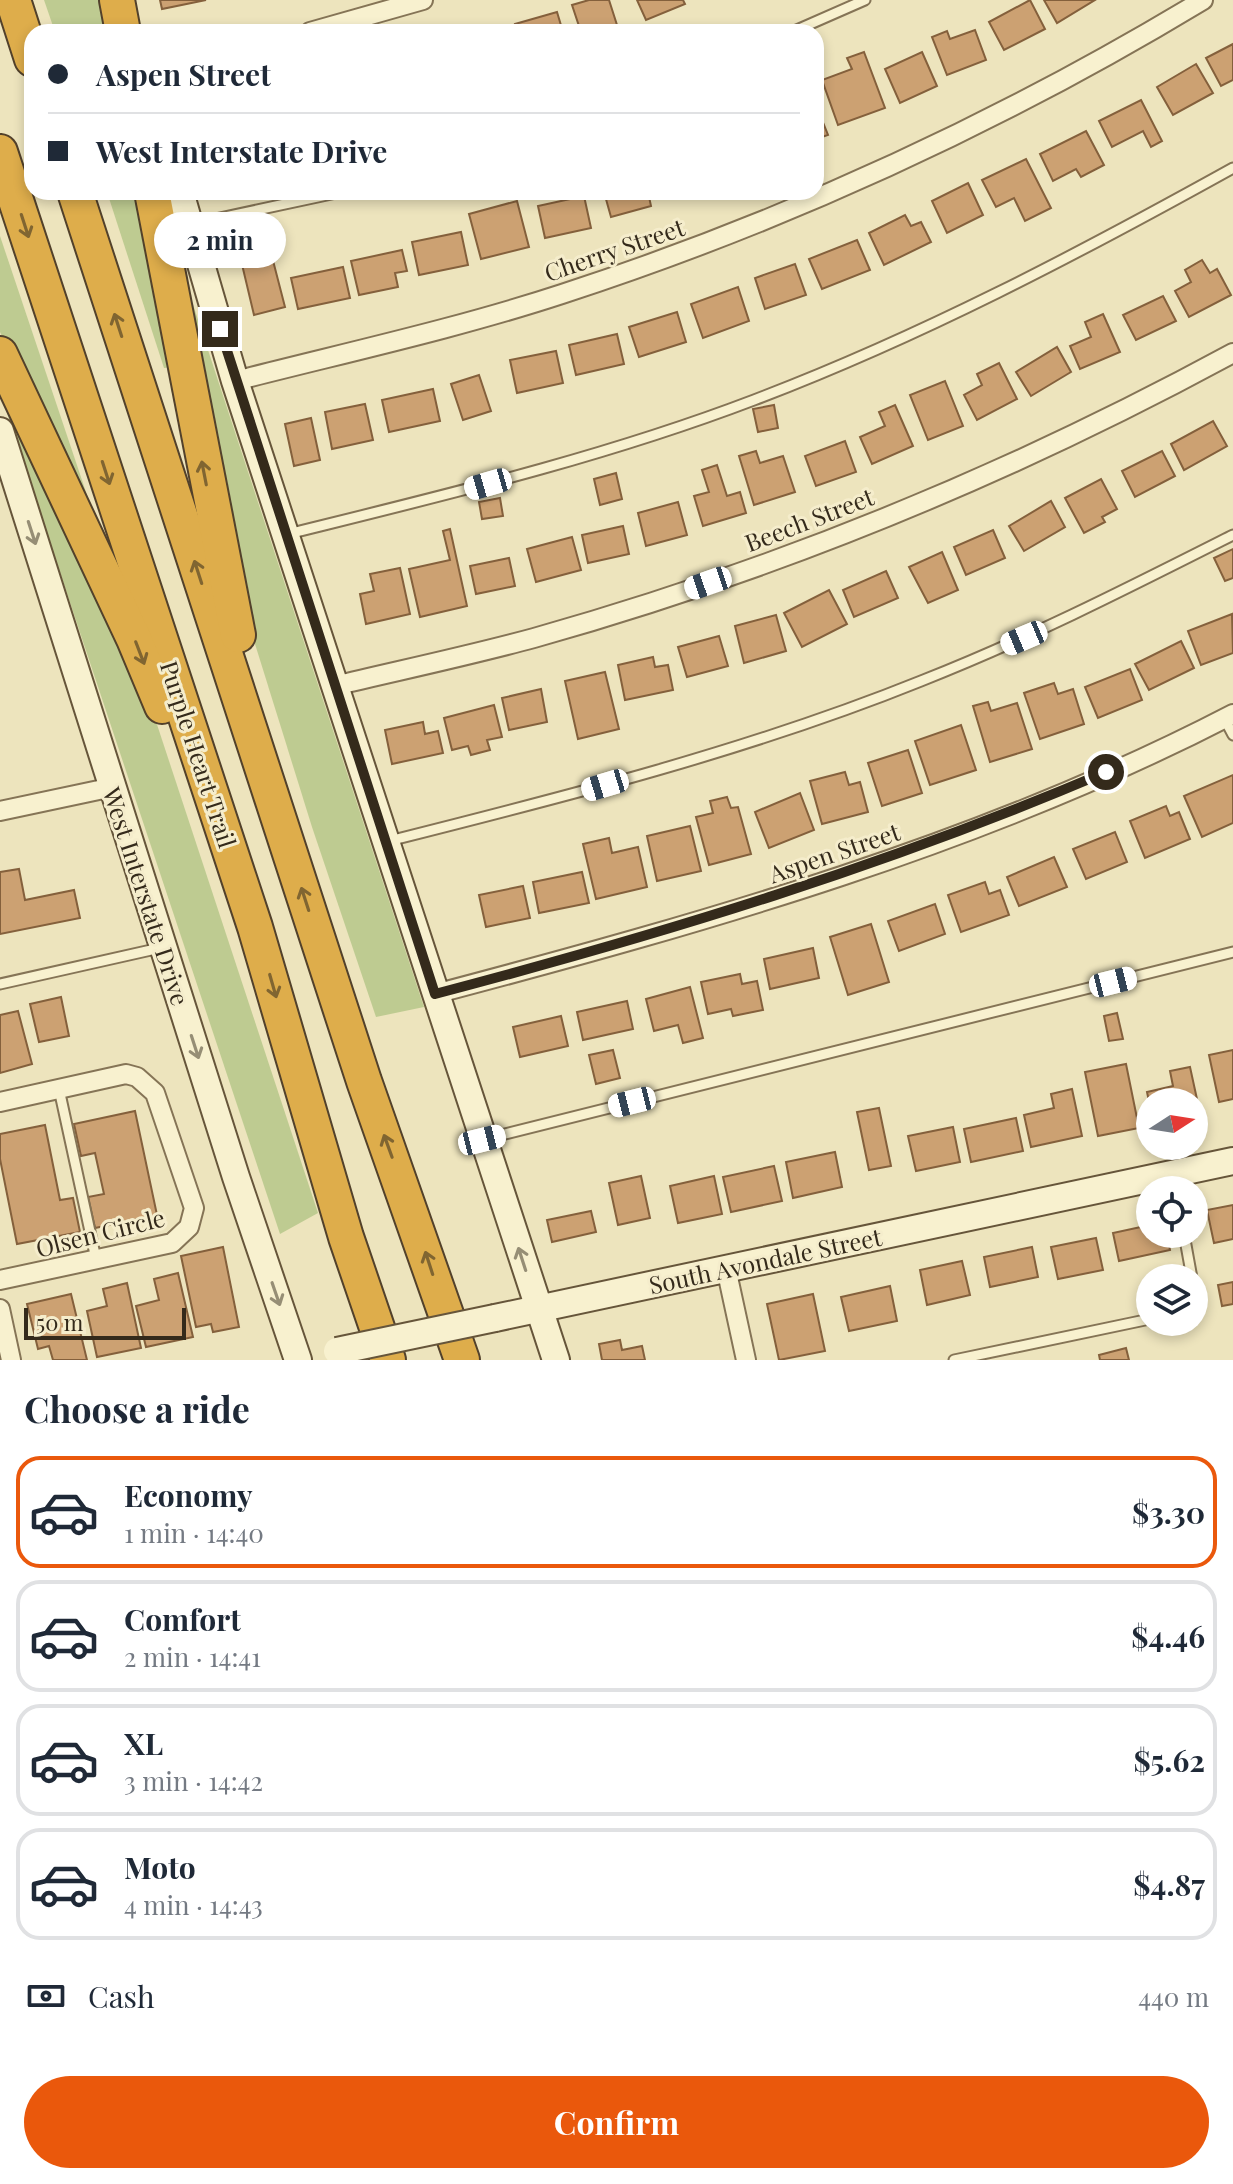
<!DOCTYPE html>
<meta charset="utf-8">
<style>
:root{--surface:#fff;--page:#f6f6f7;--text:#1f2937;--muted:#747a83;--line:#e0e1e3;--accent:#ea580c}
body{margin:0;font-family:"Playfair Display",serif;background:var(--page);color:var(--text);height:100vh;display:flex;flex-direction:column;font-size:30px;white-space:nowrap}
*{box-sizing:border-box;margin:0}
p{font-size:26px;color:var(--muted)}
.icon{flex:none;width:44px;height:44px;fill:none;stroke:currentColor;stroke-width:2;stroke-linecap:round;stroke-linejoin:round}
.map{position:relative;height:1360px;overflow:hidden}
.panel{display:flex;flex-direction:column;background:var(--surface);flex:1}
.panel>*{flex:none}
.guide{position:absolute;left:24px;top:24px;width:800px;height:176px;border-radius:24px;box-shadow:0 4px 12px #0003;display:grid;align-content:center;height:176px;padding:0 24px;background:var(--surface)}
.needle{width:52px;rotate:78deg}
.fabs{position:absolute;left:1136px;top:1088px;display:grid;gap:16px}
.fabs a{display:grid;place-items:center;width:72px;height:72px;border-radius:50%;background:var(--surface);box-shadow:0 4px 12px #0003;font-size:40px}
.scale{position:absolute;left:24px;bottom:20px;width:162px;box-sizing:border-box;padding-left:8px;border:4px solid #342a1b;border-top:0;font-size:22px;line-height:28px;white-space:nowrap;color:#342a1b;-webkit-text-stroke:6px #f5edcc;paint-order:stroke}
.end{position:absolute;width:36px;height:36px;margin:-18px;border:10px solid #342a1b;background:#fff;box-shadow:0 0 0 4px #fff}
.from{border-radius:50%}
.bubble{position:absolute;height:56px;border-radius:28px;background:var(--surface);box-shadow:0 4px 12px #0003;font-size:26px;font-weight:700;line-height:56px;text-align:center}
.car{position:absolute;width:24px;height:48px;margin:-24px -12px;border-radius:10px;box-shadow:0 0 6px 2px #0007;background:linear-gradient(#fff 24%,#345 0 40%,#fff 0 76%,#345 0 86%,#fff 0)}
.guide b{display:flex;align-items:center;gap:28px;height:76px;font-size:30px}
.guide b+b{border-top:2px solid var(--line)}
.guide i{width:20px;height:20px;background:var(--text)}
ul{padding:0;list-style:none}
li{display:flex;align-items:center;gap:24px;height:112px;margin:0 16px 12px;padding:0 8px;border:4px solid var(--line);border-radius:24px}
li div{flex:1}
li b{display:block;font-size:30px}
li em{font-style:normal;font-weight:700}
li.on{border-color:var(--accent)}
li>.icon{width:72px;height:72px;stroke-width:1.5}
h2{padding:0 24px;font-size:36px;line-height:96px}
.pay{display:flex;align-items:center;gap:20px;height:88px;padding:0 24px;font-size:30px}
.pay p{margin-inline-start:auto}
.primary-button{display:flex;gap:16px;margin-top:auto;padding:16px 24px}
.primary-button a{flex:1;height:92px;border-radius:48px;background:var(--accent);color:#fff;font-size:32px;font-weight:700;line-height:92px;text-align:center}
.map>svg:first-child{display:block}
.green{fill:#becb91}
.building{fill:#cca172;stroke:#84603c;stroke-width:2}
.lines{fill:none;stroke-linecap:round;stroke-linejoin:round}
.service-casing{stroke:#857456;stroke-width:13}
.minor-casing{stroke:#857456;stroke-width:22}
.secondary-casing{stroke:#66553a;stroke-width:30}
.motorway-casing{stroke:#52412b;stroke-width:38}
.service{stroke:#f8f1cf;stroke-width:9}
.minor{stroke:#f8f1cf;stroke-width:18}
.secondary{stroke:#f8f1cf;stroke-width:26}
.motorway{stroke:#dead4b;stroke-width:34}
.secondary-bridge-casing{stroke:#66553a;stroke-width:30;stroke-linecap:butt}
.secondary-bridge{stroke:#f8f1cf;stroke-width:26}
.oneway{stroke:#806531}
.oneway2{stroke:#968e75}
.route{stroke:#342a1b;stroke-width:10}
.labels{text-anchor:middle;dominant-baseline:central;stroke-width:6;stroke-linejoin:round;paint-order:stroke}
.street-label{font-size:24px;fill:#342a1b;stroke:#f5edcc}
</style>
<div class="map">
<svg width="1233" height="1360" viewBox="0 0 1233 1360">
<rect width="100%" height="100%" fill="#ede4bd"/>
<g class="green">
<polygon points="44,0 108,0 114,32 55,32"/>
<polygon points="107,192 143,192 174,367 164,368"/>
<polygon points="0,236 88,498 77,498 0,332"/>
<polygon points="183,274 424,1007 376,1017 312,827 237,586"/>
<polygon points="13,397 143,682 318,1213 280,1234 3,401"/>
</g>
<g class="building">
<polygon points="160,0 206,0 162,9"/>
<polygon points="589,0 609,0 617,25 581,32 572,5"/>
<polygon points="637,0 683,0 685,4 646,20"/>
<polygon points="1030,0 1045,29 1004,50 989,22"/>
<polygon points="1044,0 1095,0 1057,23"/>
<polygon points="557,12 563,32 517,32 515,24"/>
<polygon points="975,30 986,60 947,75 932,37 947,31 950,39"/>
<polygon points="1233,44 1233,80 1221,86 1206,58"/>
<polygon points="864,52 885,108 838,125 822,80 852,69 847,58"/>
<polygon points="922,52 937,86 900,103 885,69"/>
<polygon points="1196,64 1213,93 1173,115 1157,87"/>
<polygon points="1141,100 1162,141 1151,147 1143,131 1112,147 1099,121"/>
<polygon points="816,105 828,135 816,139"/>
<polygon points="1086,131 1104,165 1081,177 1076,169 1053,181 1040,154"/>
<polygon points="1026,159 1051,208 1025,221 1014,198 996,207 982,180"/>
<polygon points="968,183 983,215 947,233 932,201"/>
<polygon points="604,192 648,192 651,206 611,217"/>
<polygon points="584,196 591,228 545,238 538,206"/>
<polygon points="517,201 529,247 481,259 469,214"/>
<polygon points="905,215 911,226 921,222 931,242 884,265 869,233"/>
<polygon points="461,232 468,265 419,275 412,242"/>
<polygon points="857,240 870,270 822,289 809,259"/>
<polygon points="270,249 285,307 254,315 240,256"/>
<polygon points="402,250 407,271 395,273 398,287 359,295 351,261"/>
<polygon points="1202,260 1210,273 1217,269 1231,295 1189,317 1175,291 1191,282 1185,270"/>
<polygon points="795,264 806,295 765,309 755,278"/>
<polygon points="343,267 350,298 298,309 291,278"/>
<polygon points="738,287 749,321 703,338 691,304"/>
<polygon points="1163,296 1176,321 1136,340 1123,315"/>
<polygon points="677,312 686,342 639,357 629,327"/>
<polygon points="1103,314 1120,352 1080,369 1070,346 1091,337 1085,322"/>
<polygon points="617,334 624,364 576,375 569,345"/>
<polygon points="1057,347 1071,372 1031,396 1016,372"/>
<polygon points="556,351 563,383 517,393 510,360"/>
<polygon points="999,363 1017,399 977,420 964,395 982,385 977,374"/>
<polygon points="479,375 491,411 463,420 451,384"/>
<polygon points="945,381 963,426 928,440 910,395"/>
<polygon points="433,389 440,421 389,432 382,400"/>
<polygon points="365,404 373,440 332,449 325,412"/>
<polygon points="774,405 778,428 758,432 753,409"/>
<polygon points="895,405 913,446 872,464 860,437 885,426 879,412"/>
<polygon points="311,418 320,460 294,466 285,424"/>
<polygon points="1213,421 1227,446 1184,470 1171,444"/>
<polygon points="845,441 856,472 816,486 805,456"/>
<polygon points="756,451 760,463 783,456 795,492 754,505 739,456"/>
<polygon points="1162,451 1175,476 1135,497 1122,471"/>
<polygon points="717,465 727,496 740,492 746,513 703,526 694,496 709,492 702,470"/>
<polygon points="616,473 622,499 600,505 594,479"/>
<polygon points="1101,479 1117,509 1102,517 1105,522 1084,533 1065,498"/>
<polygon points="500,498 503,516 482,519 479,502"/>
<polygon points="1051,501 1065,527 1024,551 1009,526"/>
<polygon points="678,502 687,535 646,546 638,513"/>
<polygon points="623,526 629,554 588,563 582,535"/>
<polygon points="450,529 467,606 420,617 409,569 450,560 443,531"/>
<polygon points="993,530 1005,558 966,575 954,547"/>
<polygon points="572,537 581,570 536,582 527,549"/>
<polygon points="1233,549 1233,578 1225,581 1214,558"/>
<polygon points="942,552 958,590 928,603 909,567"/>
<polygon points="509,558 515,586 476,594 470,566"/>
<polygon points="400,568 410,614 366,624 360,594 374,591 370,574"/>
<polygon points="886,571 898,598 854,617 843,590"/>
<polygon points="829,590 847,624 802,647 784,613"/>
<polygon points="1232,614 1233,653 1201,665 1188,631"/>
<polygon points="776,615 786,651 744,663 735,626"/>
<polygon points="719,636 728,666 687,677 678,647"/>
<polygon points="1181,641 1194,668 1149,690 1135,664"/>
<polygon points="653,657 655,667 668,665 673,690 625,700 618,665"/>
<polygon points="1130,669 1142,700 1098,718 1085,687"/>
<polygon points="605,672 619,729 578,739 565,681"/>
<polygon points="1054,683 1058,694 1073,689 1084,724 1040,739 1024,693"/>
<polygon points="541,689 547,722 509,730 502,698"/>
<polygon points="988,702 991,711 1017,703 1032,749 990,762 973,706"/>
<polygon points="494,705 502,737 487,740 490,750 471,755 468,746 452,750 444,718"/>
<polygon points="423,722 425,734 438,731 443,753 392,764 385,730"/>
<polygon points="961,725 976,770 930,785 915,741"/>
<polygon points="908,750 922,793 882,806 868,763"/>
<polygon points="845,772 849,785 860,782 868,812 822,824 810,781"/>
<polygon points="1233,775 1233,823 1202,837 1184,796"/>
<polygon points="800,793 814,830 769,848 755,812"/>
<polygon points="727,797 731,808 738,807 751,854 709,865 696,817 713,813 710,801"/>
<polygon points="1166,806 1170,816 1179,812 1190,839 1145,858 1130,821"/>
<polygon points="690,826 701,871 657,881 647,836"/>
<polygon points="1115,832 1127,862 1086,879 1073,849"/>
<polygon points="609,838 612,853 638,847 647,887 596,899 583,844"/>
<polygon points="1054,857 1067,887 1019,906 1007,877"/>
<polygon points="19,869 25,900 74,890 80,918 0,934 0,872"/>
<polygon points="582,872 589,903 539,913 533,882"/>
<polygon points="985,882 989,894 1000,890 1009,915 961,932 948,895"/>
<polygon points="523,886 530,918 486,927 479,895"/>
<polygon points="935,904 945,934 899,951 888,921"/>
<polygon points="871,924 889,982 848,995 830,937"/>
<polygon points="813,948 819,978 770,989 764,959"/>
<polygon points="740,974 742,984 757,981 763,1010 733,1016 731,1009 708,1014 701,982"/>
<polygon points="690,987 703,1038 683,1043 678,1025 654,1031 646,999"/>
<polygon points="61,997 69,1036 39,1042 30,1004"/>
<polygon points="627,1001 633,1029 583,1040 577,1012"/>
<polygon points="18,1011 32,1064 0,1073 0,1015"/>
<polygon points="1117,1013 1123,1039 1109,1041 1104,1016"/>
<polygon points="561,1016 568,1046 520,1057 513,1027"/>
<polygon points="613,1050 620,1078 596,1084 589,1055"/>
<polygon points="1233,1050 1233,1099 1219,1102 1209,1055"/>
<polygon points="1126,1064 1139,1128 1098,1136 1085,1072"/>
<polygon points="1190,1067 1200,1113 1194,1114 1194,1102 1150,1102 1150,1106 1147,1092 1173,1086 1170,1071"/>
<polygon points="1072,1089 1082,1136 1031,1147 1024,1115 1054,1108 1051,1094"/>
<polygon points="879,1108 891,1166 869,1170 857,1112"/>
<polygon points="135,1111 157,1215 95,1228 88,1197 104,1194 95,1153 81,1156 74,1124"/>
<polygon points="1016,1118 1023,1151 971,1162 964,1129"/>
<polygon points="45,1125 60,1200 73,1198 80,1232 17,1244 0,1159 0,1134"/>
<polygon points="953,1127 960,1162 916,1171 908,1136"/>
<polygon points="835,1152 842,1187 793,1198 786,1162"/>
<polygon points="774,1166 782,1201 731,1212 723,1177"/>
<polygon points="641,1176 650,1218 618,1225 609,1183"/>
<polygon points="714,1176 722,1214 678,1223 670,1186"/>
<polygon points="1233,1205 1233,1239 1214,1243 1207,1210"/>
<polygon points="591,1211 596,1232 552,1242 547,1220"/>
<polygon points="1150,1225 1150,1234 1167,1234 1170,1250 1119,1261 1113,1233"/>
<polygon points="1096,1238 1103,1270 1058,1279 1051,1247"/>
<polygon points="223,1247 239,1327 213,1332 211,1324 196,1327 181,1256"/>
<polygon points="1032,1247 1038,1277 990,1287 984,1257"/>
<polygon points="962,1261 970,1295 927,1305 920,1270"/>
<polygon points="178,1273 193,1337 146,1347 136,1306 159,1300 154,1279"/>
<polygon points="1233,1282 1233,1304 1222,1306 1218,1285"/>
<polygon points="127,1283 141,1348 97,1357 87,1311 107,1306 103,1289"/>
<polygon points="890,1286 897,1321 849,1331 841,1297"/>
<polygon points="71,1294 87,1360 53,1360 49,1346 38,1349 27,1304"/>
<polygon points="813,1294 825,1351 779,1360 767,1304"/>
<polygon points="620,1340 622,1350 642,1346 645,1360 602,1360 599,1344"/>
<polygon points="1126,1348 1129,1360 1100,1360 1099,1355"/>
</g>
<g class="lines">
<defs>
<g id="service">
<polyline points="792,32 865,0"/>
<polyline points="192,224 341,192"/>
<path d="M288,534C445,495 602,458 754,400C920,337 1078,254 1233,168"/>
<polyline points="1224,718 1233,735"/>
<path d="M389,841C568,796 750,750 921,681C1028,639 1130,587 1233,535"/>
<polyline points="0,984 160,948"/>
<polyline points="59,1089 96,1259"/>
<polyline points="485,1139 1233,952"/>
<polyline points="1184,1234 1192,1278"/>
<polyline points="954,1360 1150,1319"/>
</g>
<g id="minor">
<polyline points="310,32 423,0"/>
<path d="M235,381C344,353 455,329 562,294C786,221 1001,122 1203,0"/>
<path d="M334,686C401,670 468,656 534,638C776,570 1012,473 1233,353"/>
<polyline points="0,811 113,787"/>
<path d="M435,994C707,922 983,844 1233,714"/>
<polyline points="0,1102 126,1074 137,1077 155,1093 194,1208 189,1227 172,1243 0,1280"/>
<polyline points="726,1268 746,1360"/>
<polyline points="0,1309 11,1360"/>
</g>
<g id="secondary">
<polyline points="180,192 235,381 556,1360"/>
<polyline points="0,431 236,1177 298,1360"/>
<polyline points="495,1318 1233,1161"/>
</g>
<g id="motorway">
<polyline points="13,0 32,59"/>
<polyline points="117,0 123,32"/>
<polyline points="0,152 255,927 346,1237 388,1360"/>
<polyline points="75,192 364,1081 462,1360"/>
<polyline points="152,192 238,635"/>
<polyline points="0,354 134,639 162,706"/>
</g>
</defs>
<use href="#service" class="service-casing"/>
<use href="#minor" class="minor-casing"/>
<use href="#secondary" class="secondary-casing"/>
<use href="#motorway" class="motorway-casing"/>
<use href="#service" class="service"/>
<use href="#minor" class="minor"/>
<use href="#secondary" class="secondary"/>
<use href="#motorway" class="motorway"/>
<defs>
<polyline id="secondary-bridge" points="337,1351 495,1318"/>
</defs>
<use href="#secondary-bridge" class="secondary-bridge-casing"/>
<use href="#secondary-bridge" class="secondary-bridge"/>
</g>
<defs><path id="oneway-shaft" d="M-6 0H5M1.5-3L5.5 0L1.5 3" fill="none" stroke-width="1.6" stroke-linecap="round" stroke-linejoin="round" transform="scale(2)"/></defs>
<g class="oneway">
<use href="#oneway-shaft" transform="translate(25 226) rotate(72)"/>
<use href="#oneway-shaft" transform="translate(118 325) rotate(-108)"/>
<use href="#oneway-shaft" transform="translate(106 473) rotate(72)"/>
<use href="#oneway-shaft" transform="translate(204 473) rotate(-101)"/>
<use href="#oneway-shaft" transform="translate(198 572) rotate(-108)"/>
<use href="#oneway-shaft" transform="translate(140 653) rotate(69)"/>
<use href="#oneway-shaft" transform="translate(305 899) rotate(-108)"/>
<use href="#oneway-shaft" transform="translate(273 986) rotate(74)"/>
<use href="#oneway-shaft" transform="translate(388 1146) rotate(-110)"/>
<use href="#oneway-shaft" transform="translate(429 1263) rotate(-108)"/>
</g>
<g class="oneway2">
<use href="#oneway-shaft" transform="translate(32 533) rotate(72)"/>
<use href="#oneway-shaft" transform="translate(195 1047) rotate(72)"/>
<use href="#oneway-shaft" transform="translate(522 1259) rotate(-108)"/>
<use href="#oneway-shaft" transform="translate(276 1294) rotate(71)"/>
</g>
<g class="lines">
<path class="route" d="M220,329L435,994C667,933 885,866 1106,772"/>
</g>
<g class="labels">
<g class="street-label">
<text transform="translate(614 249) rotate(-19)">Cherry Street</text>
<text transform="translate(809 519) rotate(-21)">Beech Street</text>
<text transform="translate(199 754) rotate(72)">Purple Heart Trail</text>
<text transform="translate(834 852) rotate(-19)">Aspen Street</text>
<text transform="translate(147 896) rotate(72)">West Interstate Drive</text>
<text transform="translate(100 1232) rotate(-14)">Olsen Circle</text>
<text transform="translate(765 1260) rotate(-12)">South Avondale Street</text>
</g>
</g>
</svg>
<div class="fabs">
<a><svg class="needle" viewBox="-14 -14 28 28"><path d="M0-13l5 13h-10z" fill="#e53935"/><path d="M0 13l5-13h-10z" fill="#747a83"/></svg></a>
<a><svg class="icon" aria-label="locate" viewBox="0 0 24 24"><circle cx="12" cy="12" r="6"/><path d="M12 2v4M12 18v4M2 12h4M18 12h4"/></svg></a>
<a><svg class="icon" aria-label="layers" viewBox="0 0 24 24"><path d="M12 4l9 5-9 5-9-5zM3 14l9 5 9-5"/></svg></a>
</div>
<div class="scale">50 m</div>
<i class="end from" style="left:1106px;top:772px"></i>
<i class="end" style="left:220px;top:329px"></i>
<div class="bubble" style="left:154px;top:212px;width:132px">2 min</div>
<i class="car" style="left:488px;top:484px;rotate:254deg"></i>
<i class="car" style="left:708px;top:583px;rotate:251deg"></i>
<i class="car" style="left:1024px;top:638px;rotate:247deg"></i>
<i class="car" style="left:605px;top:785px;rotate:253deg"></i>
<i class="car" style="left:1113px;top:982px;rotate:76deg"></i>
<i class="car" style="left:632px;top:1102px;rotate:256deg"></i>
<i class="car" style="left:482px;top:1140px;rotate:76deg"></i>
<div class="guide">
<b><i class="from"></i>Aspen Street</b>
<b><i></i>West Interstate Drive</b>
</div>
</div>
<section class="panel">
<h2>Choose a ride</h2>
<ul>
<li class="on"><svg class="icon" aria-label="car" viewBox="0 0 24 24"><path d="M5 17H2v-5l4-1 3-4h7l3 4 3 1v5h-3M9 17h6M6 11h13"/><circle cx="7" cy="17" r="2"/><circle cx="17" cy="17" r="2"/></svg><div><b>Economy</b><p>1 min · 14:40</p></div><em>$3.30</em></li>
<li><svg class="icon" aria-label="car" viewBox="0 0 24 24"><path d="M5 17H2v-5l4-1 3-4h7l3 4 3 1v5h-3M9 17h6M6 11h13"/><circle cx="7" cy="17" r="2"/><circle cx="17" cy="17" r="2"/></svg><div><b>Comfort</b><p>2 min · 14:41</p></div><em>$4.46</em></li>
<li><svg class="icon" aria-label="car" viewBox="0 0 24 24"><path d="M5 17H2v-5l4-1 3-4h7l3 4 3 1v5h-3M9 17h6M6 11h13"/><circle cx="7" cy="17" r="2"/><circle cx="17" cy="17" r="2"/></svg><div><b>XL</b><p>3 min · 14:42</p></div><em>$5.62</em></li>
<li><svg class="icon" aria-label="car" viewBox="0 0 24 24"><path d="M5 17H2v-5l4-1 3-4h7l3 4 3 1v5h-3M9 17h6M6 11h13"/><circle cx="7" cy="17" r="2"/><circle cx="17" cy="17" r="2"/></svg><div><b>Moto</b><p>4 min · 14:43</p></div><em>$4.87</em></li>
</ul>
<div class="pay"><svg class="icon" aria-label="cash" viewBox="0 0 24 24"><path d="M3 7h18v10H3z"/><circle cx="12" cy="12" r="2"/></svg>Cash<p>440 m</p></div>
<div class="primary-button"><a>Confirm</a></div>
</section>
